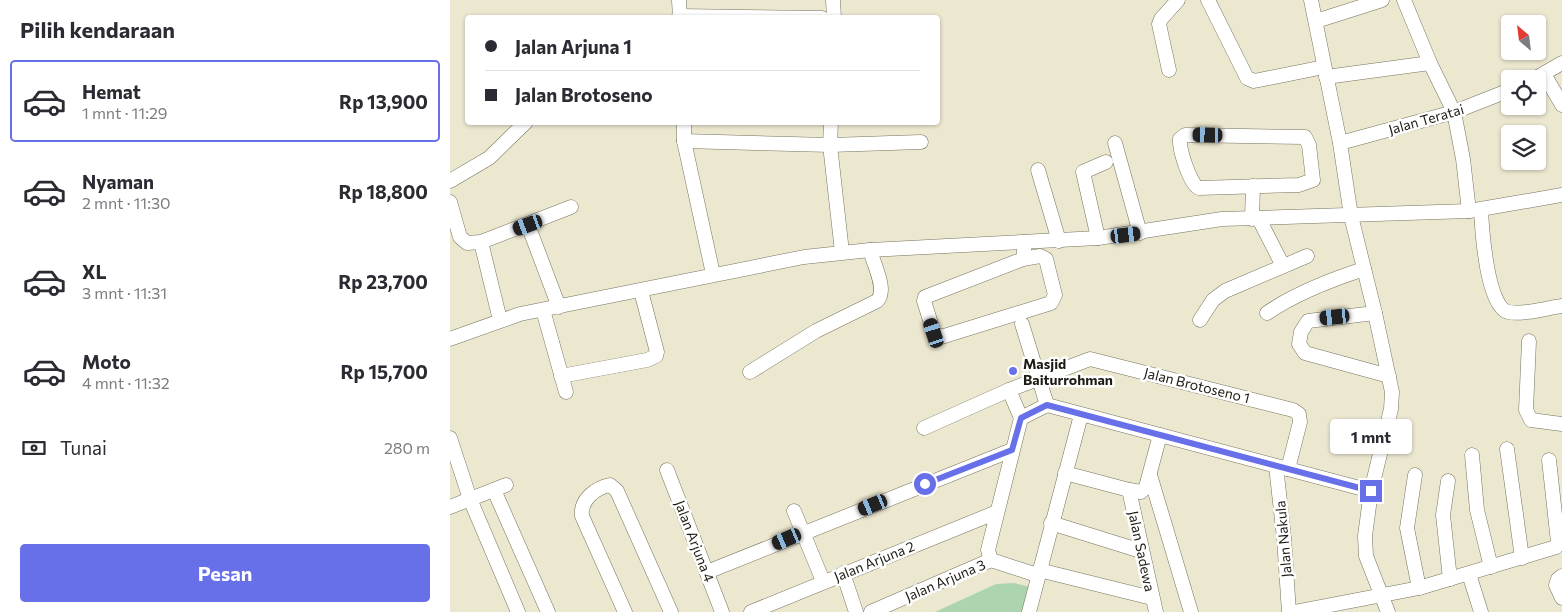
<!DOCTYPE html>
<html lang="id">
<meta charset="utf-8">
<style>
:root{--surface:#fff;--page:#f2f2f3;--text:#2b2b33;--muted:#7c7c81;--line:#e1e1e2;--accent:#6870e9}
body{margin:0;font-family:Commissioner,sans-serif;background:var(--page);color:var(--text);height:100vh;display:flex;flex-direction:column;font-size:19px;white-space:nowrap}
*{box-sizing:border-box;margin:0}
p{font-size:16px;color:var(--muted)}
.icon{flex:none;width:28px;height:28px;fill:none;stroke:currentColor;stroke-width:2;stroke-linecap:round;stroke-linejoin:round}
.map{position:relative;flex:1;overflow:hidden}
.sheet{display:flex;flex-direction:column;background:var(--surface);width:450px}
.sheet>*{flex:none}
.hud{position:absolute;left:15px;top:15px;width:475px;height:110px;border-radius:5px;box-shadow:0 1px 4px #0004;display:grid;align-content:center;height:110px;padding:0 20px;background:var(--surface)}
.needle{width:32px;rotate:332deg}
.tools{position:absolute;left:1051px;top:15px;display:grid;gap:10px}
.tools a{display:grid;place-items:center;width:45px;height:45px;border-radius:5px;background:var(--surface);box-shadow:0 1px 4px #0004;font-size:25px}
.end{position:absolute;width:22px;height:22px;margin:-11px;border:6px solid #6870e9;background:#fff;box-shadow:0 0 0 2px #fff}
.from{border-radius:50%}
.bubble{position:absolute;height:35px;border-radius:5px;background:var(--surface);box-shadow:0 1px 4px #0004;font-size:16px;font-weight:700;line-height:35px;text-align:center}
.car{position:absolute;width:15px;height:30px;margin:-15px -8px;border-radius:6px;box-shadow:0 0 4px 1px #0007;background:linear-gradient(#222 24%,#8ab4d8 0 40%,#222 0 76%,#8ab4d8 0 86%,#222 0)}
.hud b{display:flex;align-items:center;gap:18px;height:48px;font-size:19px}
.hud b+b{border-top:1px solid var(--line)}
.hud i{width:12px;height:12px;background:var(--text)}
ul{padding:0;list-style:none}
li{display:flex;align-items:center;gap:15px;height:82px;margin:0 10px 8px;padding:0 10px;border:2px solid transparent;border-radius:5px}
li div{flex:1}
li b{display:block;font-size:19px}
li em{font-style:normal;font-weight:700}
li.selected{border-color:var(--accent)}
li>.icon{width:45px;height:45px;stroke-width:1.5}
h2{padding:0 20px;font-size:22px;line-height:60px}
.pay{display:flex;align-items:center;gap:12px;height:55px;padding:0 20px;font-size:19px}
.pay p{margin-inline-start:auto}
.button{display:flex;gap:10px;margin-top:auto;padding:10px 20px}
.button a{flex:1;height:58px;border-radius:5px;background:var(--accent);color:#fff;font-size:20px;font-weight:700;line-height:58px;text-align:center}
main{display:flex;flex:1;min-height:0}
.map>svg:first-child{display:block}
.green{fill:#abd4af}
.lines{fill:none;stroke-linecap:round;stroke-linejoin:round}
.minor-casing{stroke:#77735d;stroke-width:15}
.minor{stroke:#fff;stroke-width:14}
.route{stroke:#6870e9;stroke-width:6}
.poi-dot{fill:#6870e9;stroke:#fff;stroke-width:2}
.labels{text-anchor:middle;dominant-baseline:central;stroke-width:5;stroke-linejoin:round;paint-order:stroke}
.street-label{font-size:14px;fill:#1d1b13;stroke:#fff}
.poi-label{font-size:14px;font-weight:bold;fill:#1d1b13;stroke:#fff;text-anchor:start}
</style>
<main>
<section class="sheet">
<h2>Pilih kendaraan</h2>
<ul>
<li class="selected"><svg class="icon" aria-label="car" viewBox="0 0 24 24"><path d="M5 17H2v-5l4-1 3-4h7l3 4 3 1v5h-3M9 17h6M6 11h13"/><circle cx="7" cy="17" r="2"/><circle cx="17" cy="17" r="2"/></svg><div><b>Hemat</b><p>1 mnt · 11:29</p></div><em>Rp 13,900</em></li>
<li><svg class="icon" aria-label="car" viewBox="0 0 24 24"><path d="M5 17H2v-5l4-1 3-4h7l3 4 3 1v5h-3M9 17h6M6 11h13"/><circle cx="7" cy="17" r="2"/><circle cx="17" cy="17" r="2"/></svg><div><b>Nyaman</b><p>2 mnt · 11:30</p></div><em>Rp 18,800</em></li>
<li><svg class="icon" aria-label="car" viewBox="0 0 24 24"><path d="M5 17H2v-5l4-1 3-4h7l3 4 3 1v5h-3M9 17h6M6 11h13"/><circle cx="7" cy="17" r="2"/><circle cx="17" cy="17" r="2"/></svg><div><b>XL</b><p>3 mnt · 11:31</p></div><em>Rp 23,700</em></li>
<li><svg class="icon" aria-label="car" viewBox="0 0 24 24"><path d="M5 17H2v-5l4-1 3-4h7l3 4 3 1v5h-3M9 17h6M6 11h13"/><circle cx="7" cy="17" r="2"/><circle cx="17" cy="17" r="2"/></svg><div><b>Moto</b><p>4 mnt · 11:32</p></div><em>Rp 15,700</em></li>
</ul>
<div class="pay"><svg class="icon" aria-label="cash" viewBox="0 0 24 24"><path d="M3 7h18v10H3z"/><circle cx="12" cy="12" r="2"/></svg>Tunai<p>280 m</p></div>
<div class="button"><a>Pesan</a></div>
</section>
<div class="map">
<svg width="1112" height="612" viewBox="0 0 1112 612">
<rect width="100%" height="100%" fill="#ece7cf"/>
<polygon class="green" points="564,583 580,587 574,612 485,612 546,584"/>
<g class="lines">
<defs>
<g id="minor">
<polyline points="229,0 230,18"/>
<polyline points="383,0 384,18"/>
<polyline points="758,0 797,78 804,81 874,67"/>
<polyline points="861,0 890,143 901,216 925,313 942,392 941,409 921,491 915,536 916,556 938,612"/>
<polyline points="954,0 980,63 1004,112 1013,159 1019,211"/>
<polyline points="229,16 372,18"/>
<polyline points="866,21 932,0"/>
<polyline points="719,70 709,24 711,19 728,0"/>
<polyline points="1094,74 1112,105"/>
<polyline points="876,77 980,63"/>
<polyline points="1084,79 1112,63"/>
<polyline points="234,122 234,141 263,274"/>
<polyline points="381,122 380,145 392,252"/>
<path d="M735,135L855,137L859,145L863,180L849,185L749,188C740,185 729,149 730,139Z"/>
<polyline points="234,141 380,145 471,142"/>
<polyline points="665,143 690,233"/>
<polyline points="890,143 1004,112 1060,90"/>
<polyline points="588,170 609,241"/>
<polyline points="0,181 39,158 76,122"/>
<polyline points="0,202 10,237 17,243 31,242 121,207"/>
<path d="M1031,210C1032,229 1037,307 1058,312C1074,315 1096,308 1112,306"/>
<polyline points="802,219 803,186"/>
<polyline points="809,219 833,266"/>
<polyline points="78,225 109,307"/>
<polyline points="648,238 633,172 656,162"/>
<polyline points="31,242 50,320"/>
<polyline points="573,259 590,256 596,259 605,295 601,303 491,337 484,333 474,301 475,297 573,259 575,242"/>
<polyline points="93,310 116,392"/>
<path d="M817,313C846,293 880,280 914,269"/>
<polyline points="925,313 858,321 851,332 849,344 855,353 939,376"/>
<polyline points="750,320 763,300 775,291 857,256"/>
<polyline points="572,324 597,405"/>
<polyline points="0,339 70,314 354,257 420,250 648,238 772,219 1019,211 1112,195"/>
<polyline points="1079,341 1076,410 1081,420 1112,424"/>
<path d="M300,372L366,331L427,301C438,290 423,263 420,250"/>
<polyline points="111,376 197,360 206,356 207,352 191,291"/>
<polyline points="559,390 571,418"/>
<polyline points="597,405 921,491"/>
<polyline points="474,428 559,390 640,359 843,410 849,414 850,422 838,469"/>
<polyline points="0,438 20,499 68,612"/>
<polyline points="1057,449 1072,558"/>
<polyline points="1022,455 1027,510 1041,567"/>
<polyline points="826,466 834,538 839,612"/>
<polyline points="217,470 272,612"/>
<polyline points="615,473 679,490 691,492 696,487 710,435"/>
<polyline points="700,475 741,612"/>
<polyline points="965,475 957,528 969,588"/>
<polyline points="998,481 993,515 1000,579"/>
<polyline points="44,490 98,612"/>
<polyline points="679,490 706,612"/>
<polyline points="0,507 56,485"/>
<polyline points="344,511 373,581"/>
<polyline points="601,523 691,551"/>
<polyline points="589,570 702,598"/>
<polyline points="257,572 562,450"/>
<polyline points="393,573 406,612"/>
<polyline points="1019,574 1031,612"/>
<polyline points="587,575 541,560 538,550 571,418 597,405"/>
<polyline points="1112,576 1108,579 1106,585 1112,598"/>
<path d="M175,612L132,516C130,500 145,488 160,485L167,491L221,612"/>
<polyline points="301,612 547,512"/>
<polyline points="421,612 541,560"/>
<polyline points="579,612 631,415"/>
<polyline points="844,612 969,588 1106,547 1108,542 1099,460"/>
</g>
</defs>
<use href="#minor" class="minor-casing"/>
<use href="#minor" class="minor"/>
</g>
<g class="lines">
<polyline class="route" points="475,484 562,450 571,418 597,405 921,491"/>
</g>
<circle class="poi-dot" cx="563" cy="371" r="5"/>
<g class="labels">
<g class="street-label">
<text transform="translate(976 119) rotate(-16)">Jalan Teratai</text>
<text transform="translate(747 385) rotate(14)">Jalan Brotoseno 1</text>
<text transform="translate(833 539) rotate(-95)">Jalan Nakula</text>
<text transform="translate(245 541) rotate(69)">Jalan Arjuna 4</text>
<text transform="translate(692 551) rotate(78)">Jalan Sadewa</text>
<text transform="translate(424 561) rotate(-22)">Jalan Arjuna 2</text>
<text transform="translate(495 580) rotate(-23)">Jalan Arjuna 3</text>
</g>
<g class="poi-label">
<text x="573" y="363">Masjid<tspan x="573" dy="16">Baiturrohman</tspan></text>
</g>
</g>
</svg>
<div class="tools">
<a><svg class="needle" viewBox="-14 -14 28 28"><path d="M0-13l5 13h-10z" fill="#e53935"/><path d="M0 13l5-13h-10z" fill="#7c7c81"/></svg></a>
<a><svg class="icon" aria-label="locate" viewBox="0 0 24 24"><circle cx="12" cy="12" r="6"/><path d="M12 2v4M12 18v4M2 12h4M18 12h4"/></svg></a>
<a><svg class="icon" aria-label="layers" viewBox="0 0 24 24"><path d="M12 4l9 5-9 5-9-5zM3 14l9 5 9-5"/></svg></a>
</div>
<i class="end from" style="left:475px;top:484px"></i>
<i class="end" style="left:921px;top:491px"></i>
<div class="bubble" style="left:880px;top:419px;width:82px">1 mnt</div>
<i class="car" style="left:758px;top:135px;rotate:271deg"></i>
<i class="car" style="left:78px;top:225px;rotate:250deg"></i>
<i class="car" style="left:676px;top:235px;rotate:83deg"></i>
<i class="car" style="left:885px;top:317px;rotate:264deg"></i>
<i class="car" style="left:484px;top:333px;rotate:342deg"></i>
<i class="car" style="left:423px;top:505px;rotate:248deg"></i>
<i class="car" style="left:337px;top:539px;rotate:247deg"></i>
<div class="hud">
<b><i class="from"></i>Jalan Arjuna 1</b>
<b><i></i>Jalan Brotoseno</b>
</div>
</div>
</main>
